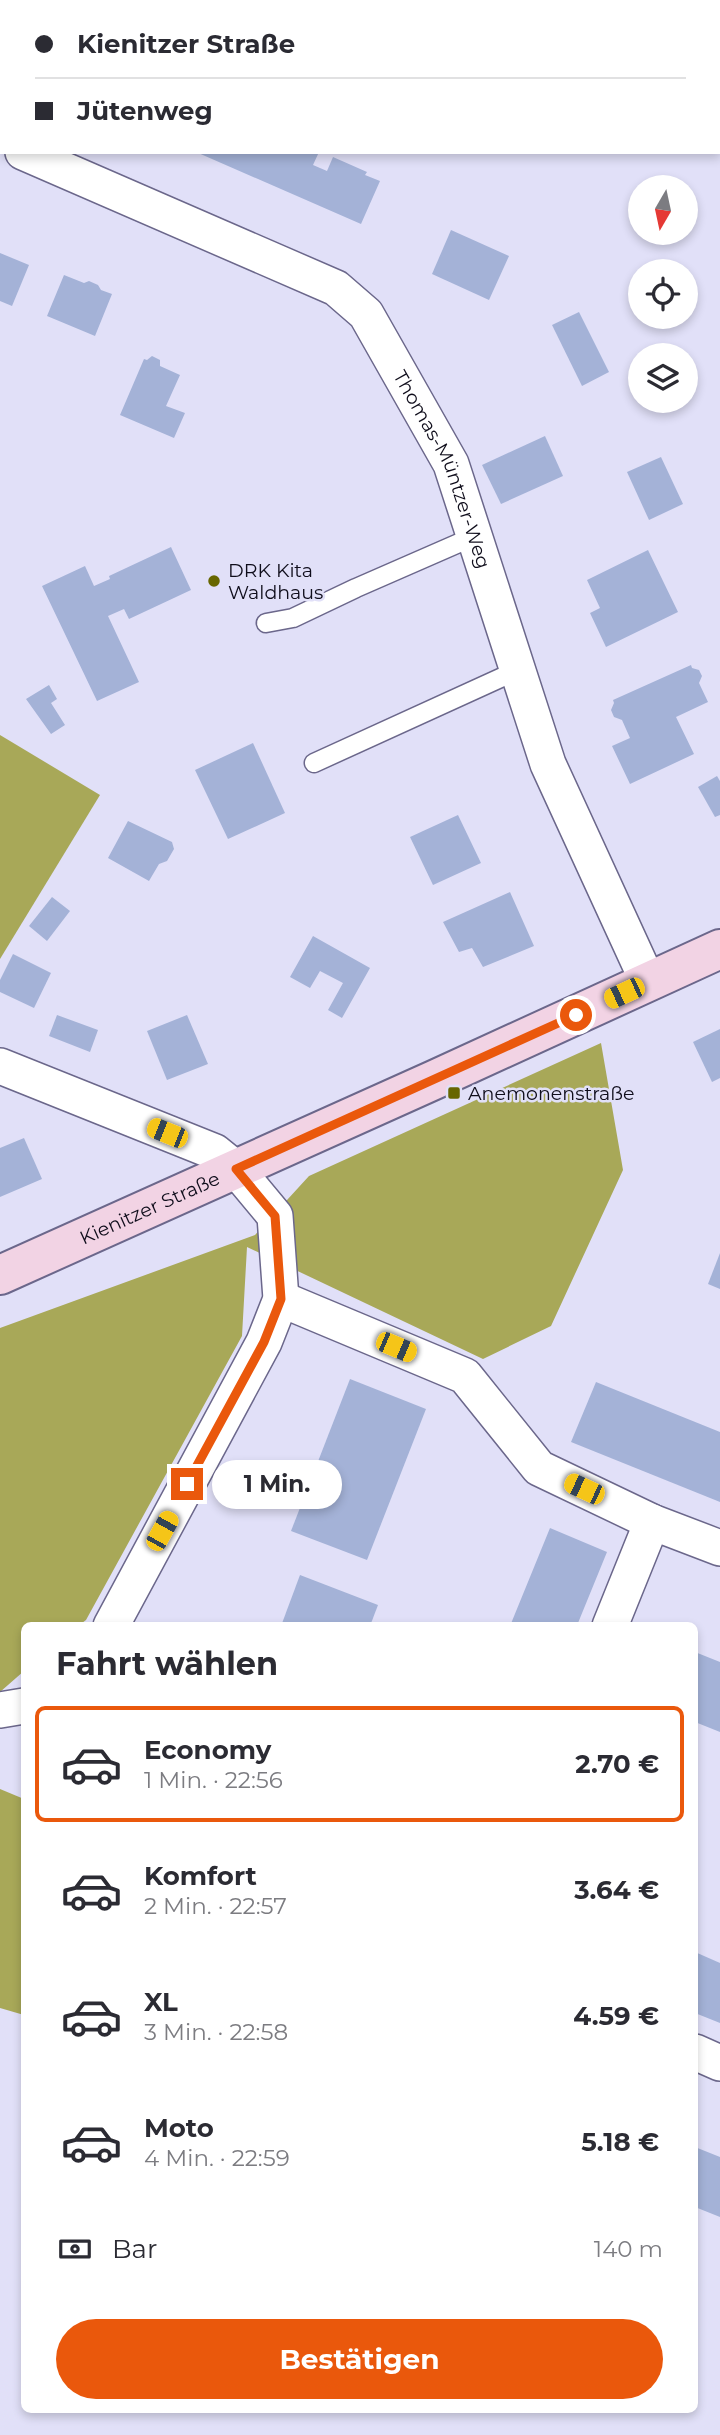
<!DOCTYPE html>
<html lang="de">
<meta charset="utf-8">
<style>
:root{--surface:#fff;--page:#f2f2f3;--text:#2b2b33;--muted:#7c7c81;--line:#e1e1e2;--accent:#ea580c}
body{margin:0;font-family:Montserrat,sans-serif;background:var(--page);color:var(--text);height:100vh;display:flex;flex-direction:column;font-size:26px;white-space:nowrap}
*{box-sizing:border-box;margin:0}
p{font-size:23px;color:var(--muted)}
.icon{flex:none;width:38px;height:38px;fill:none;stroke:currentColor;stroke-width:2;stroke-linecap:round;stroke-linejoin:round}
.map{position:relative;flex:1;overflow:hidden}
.panel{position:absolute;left:21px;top:1622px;width:677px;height:791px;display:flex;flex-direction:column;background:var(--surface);border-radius:10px;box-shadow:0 4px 10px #0003}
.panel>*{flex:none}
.guide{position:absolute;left:0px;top:0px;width:721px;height:154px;box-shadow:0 4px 10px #0003;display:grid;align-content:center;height:154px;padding:0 35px;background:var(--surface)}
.needle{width:46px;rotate:189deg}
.fabs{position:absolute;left:628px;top:175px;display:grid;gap:14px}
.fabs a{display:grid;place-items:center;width:70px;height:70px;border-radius:50%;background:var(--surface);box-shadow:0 4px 10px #0003;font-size:35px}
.end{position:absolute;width:32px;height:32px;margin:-16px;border:9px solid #ea580c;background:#fff;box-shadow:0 0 0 4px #fff}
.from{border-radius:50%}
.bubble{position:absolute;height:49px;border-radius:24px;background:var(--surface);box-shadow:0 4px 10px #0003;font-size:23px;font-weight:700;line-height:49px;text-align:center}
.car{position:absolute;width:21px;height:42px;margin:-21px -10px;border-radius:9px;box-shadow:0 0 5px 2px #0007;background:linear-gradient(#f5c518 24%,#345 0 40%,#f5c518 0 76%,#345 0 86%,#f5c518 0)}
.guide b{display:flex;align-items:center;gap:24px;height:66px;font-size:26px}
.guide b+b{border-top:2px solid var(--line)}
.guide i{width:18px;height:18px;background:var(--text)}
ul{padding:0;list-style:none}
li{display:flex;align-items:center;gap:21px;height:116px;margin:0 14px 10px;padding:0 21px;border:4px solid transparent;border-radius:10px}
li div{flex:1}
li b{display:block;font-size:26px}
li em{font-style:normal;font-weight:700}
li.selected{border-color:var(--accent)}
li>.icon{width:63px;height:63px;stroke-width:1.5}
h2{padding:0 35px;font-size:32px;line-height:84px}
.pay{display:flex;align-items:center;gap:18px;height:77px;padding:0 35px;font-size:26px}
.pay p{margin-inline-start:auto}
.button{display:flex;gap:14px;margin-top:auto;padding:14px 35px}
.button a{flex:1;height:80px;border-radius:42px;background:var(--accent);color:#fff;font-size:28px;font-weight:700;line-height:80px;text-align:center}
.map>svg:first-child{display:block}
.forest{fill:#a8a858}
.building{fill:#a4b2d7}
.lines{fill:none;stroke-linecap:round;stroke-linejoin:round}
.lane-casing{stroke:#6b678b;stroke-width:21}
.street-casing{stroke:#6b678b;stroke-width:38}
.secondary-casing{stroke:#6b678b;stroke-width:42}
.lane{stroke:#fff;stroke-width:18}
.street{stroke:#fff;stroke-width:35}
.secondary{stroke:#f2d3e4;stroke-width:38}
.route{stroke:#ea580c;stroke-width:9}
.poi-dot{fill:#676600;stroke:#e1e0f8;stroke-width:2.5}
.labels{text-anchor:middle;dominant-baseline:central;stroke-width:5;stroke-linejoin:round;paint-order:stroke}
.street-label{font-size:19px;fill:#0f0d1b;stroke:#e1e0f8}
.poi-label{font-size:19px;fill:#0f0d1b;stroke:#e1e0f8;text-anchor:start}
</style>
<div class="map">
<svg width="720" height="2435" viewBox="0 0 720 2435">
<rect width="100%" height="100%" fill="#e1e0f8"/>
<g class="forest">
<polygon points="0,735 100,795 0,959"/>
<polygon points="601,1043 623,1170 551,1326 483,1359 247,1247 242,1336 86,1620 78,1626 24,1626 24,1671 0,1692 0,1328 255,1235 309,1176"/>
<polygon points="0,1789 24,1799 24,2015 0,2008"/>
</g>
<g class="building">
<polygon points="196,152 319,152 313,165 327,171 333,157 367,172 365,175 380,181 361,224"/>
<polygon points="451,230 509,256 489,300 432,274"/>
<polygon points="0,253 29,265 12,306 0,301"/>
<polygon points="64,275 84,283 89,281 98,285 101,290 112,294 95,336 47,316"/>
<polygon points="579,312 609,372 582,386 552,325"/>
<polygon points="152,356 160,360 160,366 180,375 166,406 185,413 174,438 120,415 144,359 147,360"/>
<polygon points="545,436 563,476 501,504 482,465"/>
<polygon points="661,457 683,504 649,520 627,472"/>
<polygon points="171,547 191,590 129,619 124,609 108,616 139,682 97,701 42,586 85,566 94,586 110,579 109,576"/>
<polygon points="648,550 678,612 606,647 590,613 600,608 587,580"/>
<polygon points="691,665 692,668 699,670 702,676 699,683 708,702 676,717 694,754 630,784 612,746 630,738 622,720 614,717 611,710 614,703 613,700"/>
<polygon points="49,685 57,699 51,703 65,725 51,734 26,699"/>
<polygon points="253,743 285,813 228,839 195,770"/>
<polygon points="717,776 720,781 720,815 715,817 698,787"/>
<polygon points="458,815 481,863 433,885 410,837"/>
<polygon points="128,821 172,842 174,849 167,861 159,864 149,881 108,858"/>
<polygon points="510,892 534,946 483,967 472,948 459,952 443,922"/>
<polygon points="52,897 70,911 47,941 29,926"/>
<polygon points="313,936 370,968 342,1018 328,1010 343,983 320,971 310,988 290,977"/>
<polygon points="13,954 51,973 34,1008 0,992 0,980"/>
<polygon points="57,1015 98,1030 90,1052 49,1036"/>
<polygon points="187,1015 208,1064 167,1080 147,1031"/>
<polygon points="720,1029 720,1078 712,1082 693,1042"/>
<polygon points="24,1138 42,1179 0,1197 0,1148"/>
<polygon points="720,1253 720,1289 708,1284"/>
<polygon points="350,1379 426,1409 367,1560 291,1531"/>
<polygon points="596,1382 720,1432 720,1502 571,1442"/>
<polygon points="550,1528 607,1552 578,1623 577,1626 510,1626"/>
<polygon points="300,1575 378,1605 370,1626 281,1626"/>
<polygon points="695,1652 720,1662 720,1732 695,1722"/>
<polygon points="695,1952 720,1963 720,2023 695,2013"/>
<polygon points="695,2147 720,2157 720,2217 695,2207"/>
</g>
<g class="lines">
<defs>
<g id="lane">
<polyline points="266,623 293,618 356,588 475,536"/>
<polyline points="314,763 518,670"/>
</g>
<g id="street">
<path id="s1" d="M23,152L336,288L366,314L451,464L548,764L648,982"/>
<polyline points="0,1066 215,1152 236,1169 275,1216 281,1299 264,1342 111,1626"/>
<polyline points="281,1299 465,1376 539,1468 652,1522 720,1548"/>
<polyline points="610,1626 652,1522"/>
<polyline points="0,1710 24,1706"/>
<polyline points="695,2052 720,2063"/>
</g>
<g id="secondary">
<path id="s2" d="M0,1275L434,1080L720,949"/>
</g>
</defs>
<use href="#lane" class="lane-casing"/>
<use href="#street" class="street-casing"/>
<use href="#secondary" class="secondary-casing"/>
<use href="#lane" class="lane"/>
<use href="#street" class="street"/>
<use href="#secondary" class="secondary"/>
</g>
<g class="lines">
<polyline class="route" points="187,1484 264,1342 281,1299 275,1216 236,1169 576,1015"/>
</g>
<g class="poi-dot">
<circle cx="214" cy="581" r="7"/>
<rect x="447" y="1086" width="14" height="14" rx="3.5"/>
</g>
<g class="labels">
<g class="street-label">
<text stroke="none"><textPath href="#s1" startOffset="555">Thomas-Müntzer-Weg</textPath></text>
<text stroke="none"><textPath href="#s2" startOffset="164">Kienitzer Straße</textPath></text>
</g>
<g class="poi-label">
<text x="228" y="570">DRK Kita<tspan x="228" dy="22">Waldhaus</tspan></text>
<text x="468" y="1093">Anemonenstraße</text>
</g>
</g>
</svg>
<div class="fabs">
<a><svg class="needle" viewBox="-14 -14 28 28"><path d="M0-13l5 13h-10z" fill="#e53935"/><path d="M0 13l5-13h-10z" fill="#7c7c81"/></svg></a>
<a><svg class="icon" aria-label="locate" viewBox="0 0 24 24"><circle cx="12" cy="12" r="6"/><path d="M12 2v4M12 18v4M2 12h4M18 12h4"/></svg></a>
<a><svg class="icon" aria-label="layers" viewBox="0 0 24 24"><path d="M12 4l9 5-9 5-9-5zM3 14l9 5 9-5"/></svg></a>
</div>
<i class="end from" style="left:576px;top:1015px"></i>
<i class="end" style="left:187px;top:1484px"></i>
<div class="bubble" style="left:212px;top:1460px;width:130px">1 Min.</div>
<i class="car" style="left:624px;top:993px;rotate:245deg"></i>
<i class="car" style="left:167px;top:1133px;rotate:292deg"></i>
<i class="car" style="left:396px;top:1347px;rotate:113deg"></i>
<i class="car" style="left:584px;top:1489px;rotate:295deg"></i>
<i class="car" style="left:162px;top:1531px;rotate:29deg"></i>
<div class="guide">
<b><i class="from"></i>Kienitzer Straße</b>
<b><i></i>Jütenweg</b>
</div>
<section class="panel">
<h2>Fahrt wählen</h2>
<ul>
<li class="selected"><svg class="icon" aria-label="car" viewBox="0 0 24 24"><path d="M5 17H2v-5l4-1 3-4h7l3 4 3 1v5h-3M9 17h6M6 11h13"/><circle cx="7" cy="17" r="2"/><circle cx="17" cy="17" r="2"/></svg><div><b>Economy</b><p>1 Min. · 22:56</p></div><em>2.70 €</em></li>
<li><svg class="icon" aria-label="car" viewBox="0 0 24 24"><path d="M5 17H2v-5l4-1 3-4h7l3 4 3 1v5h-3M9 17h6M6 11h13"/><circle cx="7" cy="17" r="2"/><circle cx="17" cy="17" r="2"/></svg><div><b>Komfort</b><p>2 Min. · 22:57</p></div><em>3.64 €</em></li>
<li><svg class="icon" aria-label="car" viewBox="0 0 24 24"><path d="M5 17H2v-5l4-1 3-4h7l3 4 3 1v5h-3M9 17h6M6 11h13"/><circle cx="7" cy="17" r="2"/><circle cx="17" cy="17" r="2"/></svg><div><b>XL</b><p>3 Min. · 22:58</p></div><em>4.59 €</em></li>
<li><svg class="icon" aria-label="car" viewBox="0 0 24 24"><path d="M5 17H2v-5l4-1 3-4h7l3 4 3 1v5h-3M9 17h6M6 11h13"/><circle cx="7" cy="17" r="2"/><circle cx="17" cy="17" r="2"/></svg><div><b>Moto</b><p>4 Min. · 22:59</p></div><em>5.18 €</em></li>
</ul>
<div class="pay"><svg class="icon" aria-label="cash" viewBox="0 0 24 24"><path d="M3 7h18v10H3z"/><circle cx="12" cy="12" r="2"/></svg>Bar<p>140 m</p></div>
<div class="button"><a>Bestätigen</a></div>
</section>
</div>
